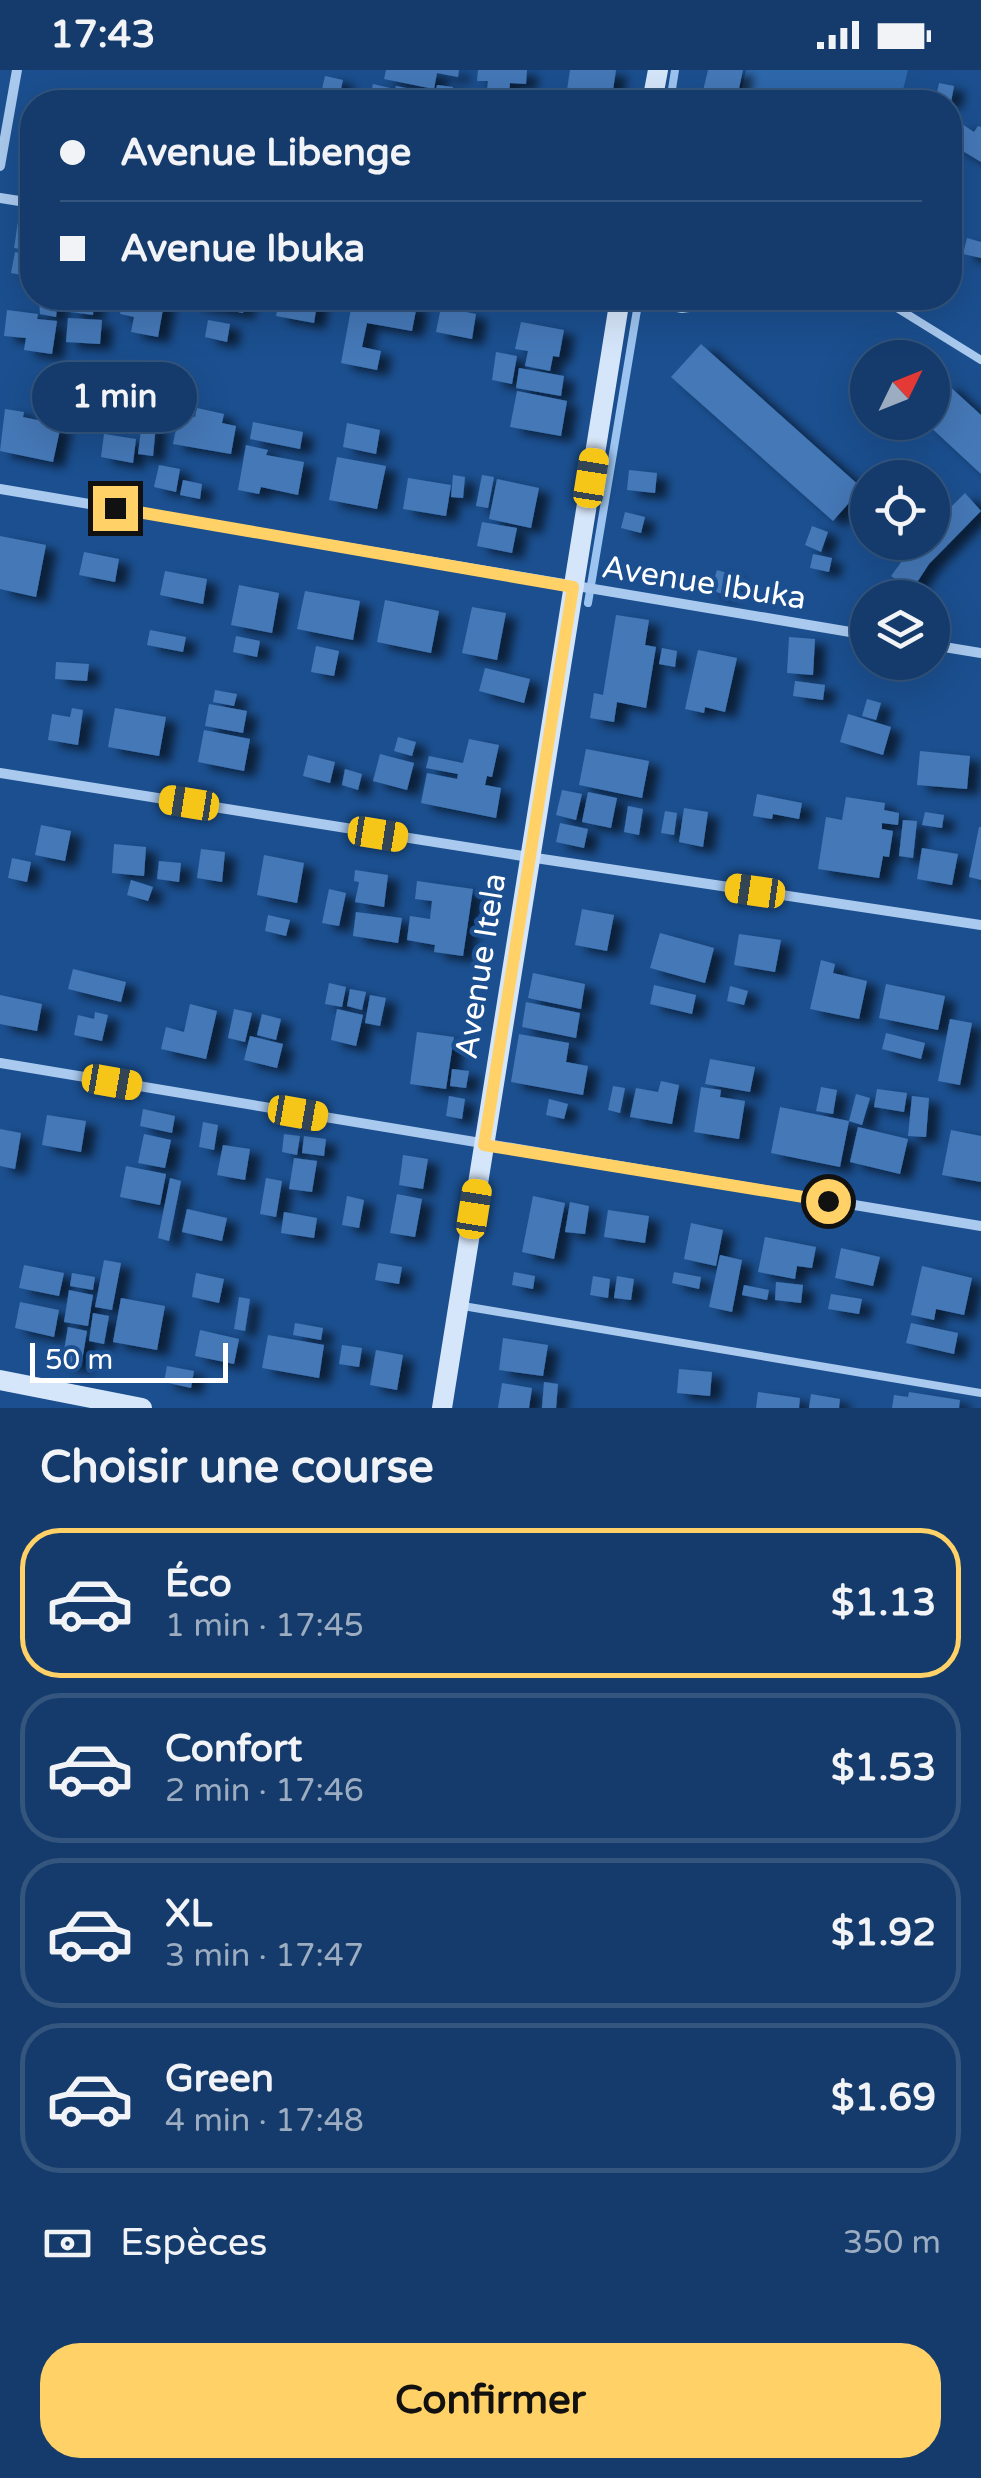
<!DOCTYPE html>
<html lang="fr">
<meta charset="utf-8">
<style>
:root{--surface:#143b6b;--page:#1d4271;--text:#f1f3f6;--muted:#9dadc1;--line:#33557e;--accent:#ffd166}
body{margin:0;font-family:"Varela Round",sans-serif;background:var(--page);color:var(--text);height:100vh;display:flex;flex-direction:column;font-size:38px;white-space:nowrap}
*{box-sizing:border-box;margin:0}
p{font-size:32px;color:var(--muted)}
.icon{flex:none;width:55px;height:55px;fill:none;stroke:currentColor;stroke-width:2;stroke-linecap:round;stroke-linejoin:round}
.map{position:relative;height:1338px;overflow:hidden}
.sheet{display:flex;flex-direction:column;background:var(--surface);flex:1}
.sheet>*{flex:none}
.top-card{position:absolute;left:20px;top:20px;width:942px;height:220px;border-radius:40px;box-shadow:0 10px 40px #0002,0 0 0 2px var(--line);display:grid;align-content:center;height:220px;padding:0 40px;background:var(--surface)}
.needle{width:65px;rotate:47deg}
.buttons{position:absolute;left:850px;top:270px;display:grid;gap:20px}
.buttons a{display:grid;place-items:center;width:100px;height:100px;border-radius:50%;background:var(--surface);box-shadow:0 10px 40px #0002,0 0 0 2px var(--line);font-size:50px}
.scale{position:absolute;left:30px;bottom:25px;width:198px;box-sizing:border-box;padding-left:10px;border:5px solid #fff;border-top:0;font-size:28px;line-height:35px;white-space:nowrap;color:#fff;-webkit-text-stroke:8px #1b4f8f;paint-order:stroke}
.end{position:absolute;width:45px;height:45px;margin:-22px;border:12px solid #ffd166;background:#111;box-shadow:0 0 0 5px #111}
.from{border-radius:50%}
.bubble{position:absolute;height:70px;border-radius:35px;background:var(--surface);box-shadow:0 10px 40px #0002,0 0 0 2px var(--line);font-size:32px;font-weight:700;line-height:70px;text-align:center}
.car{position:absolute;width:30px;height:60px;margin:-30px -15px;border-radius:12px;box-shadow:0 0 8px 2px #0007;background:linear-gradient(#f5c518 24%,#345 0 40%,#f5c518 0 76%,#345 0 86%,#f5c518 0)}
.top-card b{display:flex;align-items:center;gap:35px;height:95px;font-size:38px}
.top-card b+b{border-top:2px solid var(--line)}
.top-card i{width:25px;height:25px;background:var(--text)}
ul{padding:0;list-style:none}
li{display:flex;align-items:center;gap:30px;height:150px;margin:0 20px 15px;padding:0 20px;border:5px solid var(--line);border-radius:40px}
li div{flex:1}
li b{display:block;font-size:38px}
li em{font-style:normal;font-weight:700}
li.active{border-color:var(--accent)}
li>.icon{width:90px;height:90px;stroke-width:1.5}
h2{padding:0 40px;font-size:45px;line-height:120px}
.pay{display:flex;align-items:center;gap:25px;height:110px;padding:0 40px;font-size:38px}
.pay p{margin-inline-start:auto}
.primary-button{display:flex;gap:20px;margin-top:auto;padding:20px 40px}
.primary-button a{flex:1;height:115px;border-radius:40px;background:var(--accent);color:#111;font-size:40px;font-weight:700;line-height:115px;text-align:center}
.status{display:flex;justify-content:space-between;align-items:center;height:70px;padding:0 50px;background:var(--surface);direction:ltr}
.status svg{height:28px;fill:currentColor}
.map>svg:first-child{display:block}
.green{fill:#2e69ad}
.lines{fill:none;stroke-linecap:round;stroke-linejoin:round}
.stream{stroke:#9cc4f0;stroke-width:8}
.building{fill:#4478b7;filter:url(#shadow)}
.lane{stroke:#a9c9ee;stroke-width:8}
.street{stroke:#a9c9ee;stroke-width:10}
.secondary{stroke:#d6e6fa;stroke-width:20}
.route{stroke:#ffd166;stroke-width:12}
.labels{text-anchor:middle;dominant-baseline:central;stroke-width:9;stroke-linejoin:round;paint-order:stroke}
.street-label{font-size:32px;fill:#fff;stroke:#1b4f8f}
</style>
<div class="status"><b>17:43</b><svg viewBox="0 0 49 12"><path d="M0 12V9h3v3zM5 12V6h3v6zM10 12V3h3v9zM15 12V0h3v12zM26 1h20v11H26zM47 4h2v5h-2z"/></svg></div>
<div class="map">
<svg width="981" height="1338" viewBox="0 0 981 1338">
<defs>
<filter id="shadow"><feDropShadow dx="11" dy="6" stdDeviation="5" flood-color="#0009"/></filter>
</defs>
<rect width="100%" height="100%" fill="#1b4f8f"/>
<polygon class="green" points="746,0 908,0 900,32 744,32 739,31"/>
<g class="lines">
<g class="stream">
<polyline points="670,32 675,0"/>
<polyline points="588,533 639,228"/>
</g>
</g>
<g class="building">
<polygon points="386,0 459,0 458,7 437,3 434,19 384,9"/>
<polygon points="478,0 527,0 526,14 510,13 509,22 487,20 488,11 477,11"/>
<polygon points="570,0 616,0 612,27 567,20"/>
<polygon points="708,0 743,0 736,32 702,25"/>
<polygon points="325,6 343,10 338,32 320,28"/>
<polygon points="939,13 954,16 951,32 935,32"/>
<polygon points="373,14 390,18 387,32 369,32"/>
<polygon points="437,15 453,17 450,32 434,31"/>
<polygon points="396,16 425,22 423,32 392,32"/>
<polygon points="962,54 974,62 978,56 981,57 981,92 951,74"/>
<polygon points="18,152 32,154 32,181 14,178"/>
<polygon points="967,168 981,172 981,188 963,184"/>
<polygon points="15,182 31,185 27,206 11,203"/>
<polygon points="39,228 58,229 56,247 40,244"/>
<polygon points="71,228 94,230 93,245 70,242"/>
<polygon points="123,228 165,228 158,267 131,262 134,247 120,244"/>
<polygon points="192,228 246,228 243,243 191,233"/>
<polygon points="280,228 318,228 314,253 276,246"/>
<polygon points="353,228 379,228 417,235 412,261 367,253 362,277 381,281 377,300 341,293"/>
<polygon points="441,237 476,244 472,269 436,262"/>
<polygon points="7,240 38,244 37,249 57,251 52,284 24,280 26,268 4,266"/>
<polygon points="68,248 102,250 100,274 66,272"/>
<polygon points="208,250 230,254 227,272 205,267"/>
<polygon points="521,252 564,260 559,287 553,286 550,301 525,296 528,281 515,279"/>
<polygon points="701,274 862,418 833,451 671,307"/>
<polygon points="496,282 517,286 512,314 492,310"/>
<polygon points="519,298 564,306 561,326 516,318"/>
<polygon points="946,313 981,345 981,404 925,352 932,352 932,327"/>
<polygon points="517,321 567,331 561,366 510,357"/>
<polygon points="116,327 145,330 142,348 114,344"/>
<polygon points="197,338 224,344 222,353 236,356 231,384 173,374 179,344 195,347"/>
<polygon points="5,339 24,342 23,347 61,355 53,392 0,381"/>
<polygon points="142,352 156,354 153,386 138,384"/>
<polygon points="253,352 303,362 300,379 250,369"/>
<polygon points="347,353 380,360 376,384 343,377"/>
<polygon points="104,364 136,369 133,393 101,387"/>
<polygon points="246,375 268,380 266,385 304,392 298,425 261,417 259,424 238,420"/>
<polygon points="337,387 386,396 377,439 329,430"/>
<polygon points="159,395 180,399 176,422 154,417"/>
<polygon points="629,400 657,403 655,423 627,420"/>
<polygon points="453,405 465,407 463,428 451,427"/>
<polygon points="482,405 494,407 488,438 476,436"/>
<polygon points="408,408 451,415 446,446 403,439"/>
<polygon points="497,409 539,418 531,458 489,449"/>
<polygon points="183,410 202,414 200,429 180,425"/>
<polygon points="965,423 981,441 929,494 912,520 891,506 916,472 932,472 932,456"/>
<polygon points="625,442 645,447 641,463 621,458"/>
<polygon points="482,452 517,458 512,483 477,476"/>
<polygon points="812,456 828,462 821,482 805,475"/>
<polygon points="0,466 46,475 36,527 0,519"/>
<polygon points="84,482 119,489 115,512 79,505"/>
<polygon points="813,484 832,488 829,502 810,498"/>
<polygon points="717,500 734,505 728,526 711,520"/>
<polygon points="165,501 207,509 203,534 160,525"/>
<polygon points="239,515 279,523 272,563 231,555"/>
<polygon points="305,521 360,531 353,570 297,559"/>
<polygon points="385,530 439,541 431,583 377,572"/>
<polygon points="472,537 506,543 497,590 462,583"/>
<polygon points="616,545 649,550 645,575 656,577 646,638 617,632 614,652 590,648 594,623 603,625"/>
<polygon points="150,560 186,567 183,582 147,575"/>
<polygon points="236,566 260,571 257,587 233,582"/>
<polygon points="789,567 815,569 813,605 787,603"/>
<polygon points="316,576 339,581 334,606 311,602"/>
<polygon points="662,578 677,581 675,597 659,594"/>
<polygon points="698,580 737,588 725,642 705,637 704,643 685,639"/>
<polygon points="56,592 89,594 87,611 55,609"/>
<polygon points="485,598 530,609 524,633 479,621"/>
<polygon points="795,611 825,615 823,630 793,626"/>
<polygon points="215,620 237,624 234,636 213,632"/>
<polygon points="867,629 881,633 876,650 862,646"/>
<polygon points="209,634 247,641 243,663 205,656"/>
<polygon points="72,638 83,640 78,675 48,670 52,644 70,647"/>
<polygon points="115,638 166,647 159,686 108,677"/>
<polygon points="848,644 891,657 883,685 840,672"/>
<polygon points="204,660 250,669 244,701 198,692"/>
<polygon points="398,667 416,672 412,686 394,681"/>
<polygon points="469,669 499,675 492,707 487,706 485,715 501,718 496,748 421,733 427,703 457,709 458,704 426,698 429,686 463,693"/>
<polygon points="586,679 649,691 642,728 579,715"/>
<polygon points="920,681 970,686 967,719 917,715"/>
<polygon points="380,684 414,693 407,720 373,711"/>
<polygon points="308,685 335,692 330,713 303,706"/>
<polygon points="345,699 362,704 358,720 342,715"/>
<polygon points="562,720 582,724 576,750 556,745"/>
<polygon points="588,722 617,728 611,758 582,752"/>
<polygon points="757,724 802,733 799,749 773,744 772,749 753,746"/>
<polygon points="846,727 885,733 884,740 899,743 898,755 882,753 882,759 893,761 889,787 883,786 879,808 818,799 826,747 842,750"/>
<polygon points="628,736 643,739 639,765 624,762"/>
<polygon points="684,738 708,742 703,777 679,772"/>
<polygon points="665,741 677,743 674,765 661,763"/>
<polygon points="925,742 944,745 942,758 922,755"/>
<polygon points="903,750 917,751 913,788 899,786"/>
<polygon points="560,753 588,759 584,778 556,772"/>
<polygon points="41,755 71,761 65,791 35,785"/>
<polygon points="979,757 981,757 981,810 969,807"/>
<polygon points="114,774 146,777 144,806 112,803"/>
<polygon points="922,778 958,784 952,815 917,809"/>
<polygon points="201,779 225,782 222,812 197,808"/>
<polygon points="264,785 304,793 297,833 257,825"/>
<polygon points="12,788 31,792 27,812 8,808"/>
<polygon points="159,791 181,793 179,812 157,809"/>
<polygon points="355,800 388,805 384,837 355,832 359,812 354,811"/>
<polygon points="131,810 153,817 148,831 127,825"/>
<polygon points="417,811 473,819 463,886 434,882 435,875 407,870 410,846 430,849 432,831 415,829"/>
<polygon points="329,819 346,823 339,856 322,853"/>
<polygon points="582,839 614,845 607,881 575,875"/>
<polygon points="356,842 402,848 398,873 353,866"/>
<polygon points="268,845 290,850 286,866 265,861"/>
<polygon points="660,863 714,878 705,913 650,898"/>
<polygon points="739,864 781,870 775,902 734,895"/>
<polygon points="821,890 835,894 833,903 867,911 859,949 810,939"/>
<polygon points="73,899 126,912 121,932 68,919"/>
<polygon points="533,903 585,914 581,939 528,928"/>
<polygon points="329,913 346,917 342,937 325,934"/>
<polygon points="886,914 945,926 938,960 879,948"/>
<polygon points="654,915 696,925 692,944 650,934"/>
<polygon points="730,916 748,921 744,935 727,931"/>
<polygon points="350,919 366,922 362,940 347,936"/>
<polygon points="0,925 42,934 37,961 0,954"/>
<polygon points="370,925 386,928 380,956 365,953"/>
<polygon points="526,932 580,943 576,968 522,957"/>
<polygon points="190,934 217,941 206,989 161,979 166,957 184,962"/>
<polygon points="234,939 252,943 245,972 228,968"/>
<polygon points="337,939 363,945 356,976 331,970"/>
<polygon points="95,942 108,945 102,971 74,965 78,945 94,949"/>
<polygon points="262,944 281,949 276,970 257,965"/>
<polygon points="950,949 972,953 960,1015 938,1011"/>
<polygon points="417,962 454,967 446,1019 410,1014"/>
<polygon points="886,963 925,973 921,989 882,979"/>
<polygon points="519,964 569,973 566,992 588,996 583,1025 511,1012"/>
<polygon points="250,966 283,974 277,998 244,990"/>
<polygon points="710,989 755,997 750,1022 705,1014"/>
<polygon points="452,999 469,1001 466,1018 450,1016"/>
<polygon points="661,1011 679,1015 672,1054 630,1047 636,1018 658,1022"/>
<polygon points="613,1016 625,1018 620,1043 608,1040"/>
<polygon points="701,1017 721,1020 720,1027 745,1031 739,1069 694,1062"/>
<polygon points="821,1017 837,1020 833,1044 816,1041"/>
<polygon points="877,1019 907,1023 904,1042 874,1037"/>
<polygon points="856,1024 870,1028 862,1055 849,1051"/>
<polygon points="449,1026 465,1029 462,1049 446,1046"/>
<polygon points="912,1026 929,1028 926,1067 908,1066"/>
<polygon points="549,1029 568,1034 564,1049 546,1045"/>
<polygon points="780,1037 849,1051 840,1097 771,1083"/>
<polygon points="143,1039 175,1046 172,1063 140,1056"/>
<polygon points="47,1045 86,1051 81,1082 42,1075"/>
<polygon points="203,1052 218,1055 214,1080 199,1077"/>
<polygon points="858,1057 908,1069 900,1104 850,1092"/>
<polygon points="0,1059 21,1063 15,1099 0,1096"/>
<polygon points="951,1060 981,1066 981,1112 942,1105"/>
<polygon points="144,1064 171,1070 165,1098 138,1093"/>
<polygon points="284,1064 300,1066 297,1085 282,1082"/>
<polygon points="304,1066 326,1069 324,1086 302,1083"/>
<polygon points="223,1075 250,1079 245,1110 217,1105"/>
<polygon points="403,1085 428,1089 423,1119 399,1115"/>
<polygon points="294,1088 317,1091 312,1122 289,1119"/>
<polygon points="126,1096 166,1104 160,1135 120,1127"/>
<polygon points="170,1108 181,1111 169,1171 158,1168"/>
<polygon points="266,1108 282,1111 276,1147 260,1144"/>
<polygon points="397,1124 422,1129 415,1167 390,1163"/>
<polygon points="347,1126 364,1130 359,1158 342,1155"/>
<polygon points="533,1126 565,1133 554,1189 522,1182"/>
<polygon points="570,1132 589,1136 585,1164 565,1162"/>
<polygon points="187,1139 227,1148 222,1171 182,1162"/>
<polygon points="608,1140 649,1146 645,1173 604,1167"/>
<polygon points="284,1142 317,1148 314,1168 281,1163"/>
<polygon points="691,1153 723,1160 716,1196 684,1189"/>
<polygon points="765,1167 816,1177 812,1198 797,1196 795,1209 758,1202"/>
<polygon points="841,1178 880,1187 873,1216 835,1208"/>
<polygon points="720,1185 742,1190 732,1242 709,1237"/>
<polygon points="104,1190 121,1193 112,1240 95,1237"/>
<polygon points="378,1193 402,1197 399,1214 375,1210"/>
<polygon points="24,1195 64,1203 59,1226 19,1218"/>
<polygon points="922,1196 972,1208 964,1245 936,1239 934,1250 911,1245"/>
<polygon points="514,1202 535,1206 533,1219 512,1215"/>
<polygon points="674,1202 701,1207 699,1219 672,1213"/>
<polygon points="72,1203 95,1207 93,1220 70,1216"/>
<polygon points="196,1203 224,1209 219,1233 192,1227"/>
<polygon points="593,1206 610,1209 608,1228 590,1225"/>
<polygon points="617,1206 634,1209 631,1230 614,1228"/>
<polygon points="776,1212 803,1215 801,1233 775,1230"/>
<polygon points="744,1215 769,1220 767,1230 742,1225"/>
<polygon points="69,1220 93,1225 88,1256 64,1252"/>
<polygon points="831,1224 862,1229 859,1244 828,1239"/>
<polygon points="239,1227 250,1229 245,1261 234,1259"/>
<polygon points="121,1228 165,1236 157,1280 113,1272"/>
<polygon points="20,1232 59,1240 54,1267 15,1258"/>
<polygon points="93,1243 109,1246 104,1274 89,1271"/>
<polygon points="295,1253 323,1258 321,1270 293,1265"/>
<polygon points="911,1253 958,1263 954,1284 906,1273"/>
<polygon points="68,1257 87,1261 81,1297 62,1293"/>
<polygon points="200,1260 239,1269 234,1294 195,1286"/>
<polygon points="268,1265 324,1275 319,1308 262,1298"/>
<polygon points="503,1268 548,1275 543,1306 499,1300"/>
<polygon points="342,1275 362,1278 359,1297 339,1294"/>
<polygon points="376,1280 403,1285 397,1320 370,1315"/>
<polygon points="167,1296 194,1301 191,1318 164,1312"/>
<polygon points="679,1299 712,1302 710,1326 677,1323"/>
<polygon points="544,1312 558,1314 556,1338 542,1338"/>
<polygon points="502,1313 532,1318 529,1338 498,1338"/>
<polygon points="758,1322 800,1328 799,1338 756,1338"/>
<polygon points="909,1322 960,1330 959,1338 892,1338 894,1325 908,1327"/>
<polygon points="811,1324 840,1329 839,1338 809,1338"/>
</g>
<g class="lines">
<g class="lane">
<polyline points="627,228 682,239 736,231 741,228"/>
<polyline points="881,228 981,290"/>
<polyline points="463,1236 981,1323"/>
</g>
<g class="street">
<polyline points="0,96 17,0"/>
<polyline points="0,128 32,133"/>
<polyline points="0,419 868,565"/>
<polyline points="932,575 981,583"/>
<polyline points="0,703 529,787 981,855"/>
<polyline points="0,993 981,1156"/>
</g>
<g class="secondary">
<polyline points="652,32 658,0"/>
<polyline points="0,1310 142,1338"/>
<polyline points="442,1338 620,228"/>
</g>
</g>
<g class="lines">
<polyline class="route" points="115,438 573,517 484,1075 828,1131"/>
</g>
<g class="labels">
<g class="street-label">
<text transform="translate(704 513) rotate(9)">Avenue Ibuka</text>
<text transform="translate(481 896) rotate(-81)">Avenue Itela</text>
</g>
</g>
</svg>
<div class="buttons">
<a><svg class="needle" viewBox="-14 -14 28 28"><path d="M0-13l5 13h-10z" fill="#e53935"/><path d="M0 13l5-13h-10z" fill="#9dadc1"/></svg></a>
<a><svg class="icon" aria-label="locate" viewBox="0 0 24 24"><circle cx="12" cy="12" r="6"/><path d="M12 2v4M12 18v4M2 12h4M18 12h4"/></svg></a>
<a><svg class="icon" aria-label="layers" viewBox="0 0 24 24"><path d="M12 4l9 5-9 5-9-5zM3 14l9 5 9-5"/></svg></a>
</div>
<div class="scale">50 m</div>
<i class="end from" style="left:828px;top:1131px"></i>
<i class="end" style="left:115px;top:438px"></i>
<div class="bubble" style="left:32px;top:292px;width:165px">1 min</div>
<i class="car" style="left:591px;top:408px;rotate:9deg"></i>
<i class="car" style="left:189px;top:733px;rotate:279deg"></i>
<i class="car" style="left:378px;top:764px;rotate:99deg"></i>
<i class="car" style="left:755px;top:821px;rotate:278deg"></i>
<i class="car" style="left:112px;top:1012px;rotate:100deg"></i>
<i class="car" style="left:298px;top:1043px;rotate:100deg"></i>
<i class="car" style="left:474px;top:1139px;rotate:9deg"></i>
<div class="top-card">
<b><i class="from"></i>Avenue Libenge</b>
<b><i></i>Avenue Ibuka</b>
</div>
</div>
<section class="sheet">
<h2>Choisir une course</h2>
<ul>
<li class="active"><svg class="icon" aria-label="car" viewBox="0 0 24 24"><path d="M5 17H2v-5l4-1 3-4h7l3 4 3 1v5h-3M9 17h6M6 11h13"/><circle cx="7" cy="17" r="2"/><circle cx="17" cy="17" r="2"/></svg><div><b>Éco</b><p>1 min · 17:45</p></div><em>$1.13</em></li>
<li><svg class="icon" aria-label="car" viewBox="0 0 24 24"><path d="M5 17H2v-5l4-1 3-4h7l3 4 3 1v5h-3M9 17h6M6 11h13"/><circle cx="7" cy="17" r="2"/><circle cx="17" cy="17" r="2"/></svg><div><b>Confort</b><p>2 min · 17:46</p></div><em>$1.53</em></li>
<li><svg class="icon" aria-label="car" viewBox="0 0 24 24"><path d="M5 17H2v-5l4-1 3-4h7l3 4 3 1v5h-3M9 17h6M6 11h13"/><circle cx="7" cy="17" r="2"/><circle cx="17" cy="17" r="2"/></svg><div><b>XL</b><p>3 min · 17:47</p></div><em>$1.92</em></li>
<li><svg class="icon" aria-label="car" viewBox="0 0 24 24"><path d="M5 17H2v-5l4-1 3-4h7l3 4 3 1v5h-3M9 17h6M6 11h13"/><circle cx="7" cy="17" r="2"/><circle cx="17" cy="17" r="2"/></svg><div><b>Green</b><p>4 min · 17:48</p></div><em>$1.69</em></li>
</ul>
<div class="pay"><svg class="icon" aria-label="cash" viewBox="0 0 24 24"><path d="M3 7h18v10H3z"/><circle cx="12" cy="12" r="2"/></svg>Espèces<p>350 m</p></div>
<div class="primary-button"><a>Confirmer</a></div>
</section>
